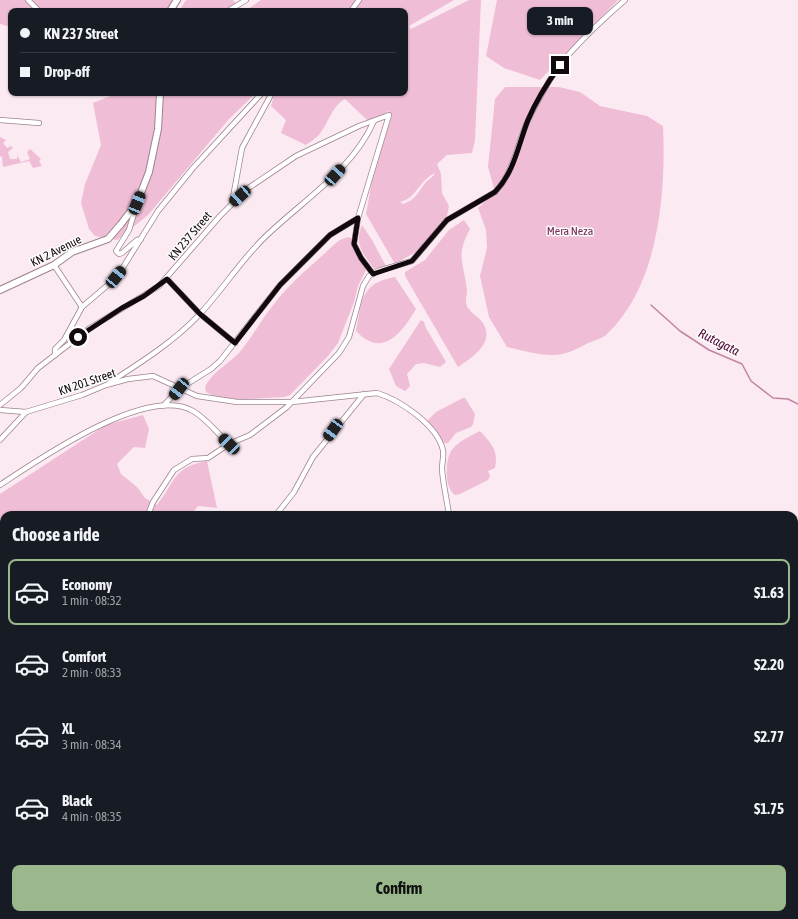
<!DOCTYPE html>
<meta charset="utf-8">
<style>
:root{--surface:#171b24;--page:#242831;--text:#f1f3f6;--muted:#9ea1a6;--line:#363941;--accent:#9ab88b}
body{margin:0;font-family:"Asap Condensed",sans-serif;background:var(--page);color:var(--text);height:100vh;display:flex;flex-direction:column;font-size:15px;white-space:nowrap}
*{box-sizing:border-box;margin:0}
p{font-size:13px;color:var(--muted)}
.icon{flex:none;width:22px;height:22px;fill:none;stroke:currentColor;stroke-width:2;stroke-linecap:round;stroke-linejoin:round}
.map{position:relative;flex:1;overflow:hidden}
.details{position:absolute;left:0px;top:511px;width:798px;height:408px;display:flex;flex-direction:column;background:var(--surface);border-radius:12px 12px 0 0;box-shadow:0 1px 3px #0004}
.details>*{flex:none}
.hud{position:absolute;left:8px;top:8px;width:400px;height:88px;border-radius:8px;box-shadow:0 1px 3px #0004;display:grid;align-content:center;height:88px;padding:0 12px;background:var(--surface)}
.end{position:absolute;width:18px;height:18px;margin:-9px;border:5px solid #12090e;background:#fff;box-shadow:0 0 0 2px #fff}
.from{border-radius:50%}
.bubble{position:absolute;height:28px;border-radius:8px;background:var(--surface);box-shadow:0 1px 3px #0004;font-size:13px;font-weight:700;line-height:28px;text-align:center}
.car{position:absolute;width:12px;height:24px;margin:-12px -6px;border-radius:5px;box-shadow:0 0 3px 1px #0007;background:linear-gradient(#222 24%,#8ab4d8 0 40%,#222 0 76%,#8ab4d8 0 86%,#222 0)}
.hud b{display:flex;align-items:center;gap:14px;height:38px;font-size:15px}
.hud b+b{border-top:1px solid var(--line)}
.hud i{width:10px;height:10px;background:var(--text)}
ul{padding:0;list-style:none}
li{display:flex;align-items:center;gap:12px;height:66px;margin:0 8px 6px;padding:0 4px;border:2px solid transparent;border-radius:8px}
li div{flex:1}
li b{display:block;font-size:15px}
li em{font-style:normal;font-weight:700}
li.active{border-color:var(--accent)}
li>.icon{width:36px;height:36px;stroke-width:1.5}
h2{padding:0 12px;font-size:18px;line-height:48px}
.button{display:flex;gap:8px;margin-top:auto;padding:8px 12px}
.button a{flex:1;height:46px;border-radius:8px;background:var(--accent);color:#111;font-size:16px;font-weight:700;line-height:46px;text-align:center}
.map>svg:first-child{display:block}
.green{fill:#efbdd5;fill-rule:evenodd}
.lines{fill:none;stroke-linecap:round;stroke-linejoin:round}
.stream{stroke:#c084a2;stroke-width:1.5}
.minor-casing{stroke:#9d828f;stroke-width:6}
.major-casing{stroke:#9d828f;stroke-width:8}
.minor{stroke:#fff;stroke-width:4.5}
.major{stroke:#fff;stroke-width:6}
.route{stroke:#12090e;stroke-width:5}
.labels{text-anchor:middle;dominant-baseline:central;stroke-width:3;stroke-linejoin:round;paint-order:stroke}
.park-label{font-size:12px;fill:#732b55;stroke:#fcfcfc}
.street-label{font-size:12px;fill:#12090e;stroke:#fcfcfc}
.water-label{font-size:13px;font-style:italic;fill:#4d0433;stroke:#fcfcfc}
</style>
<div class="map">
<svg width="798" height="919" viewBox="0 0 798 919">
<rect width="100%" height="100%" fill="#fceaf2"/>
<g class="green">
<polygon points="0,0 174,0 167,11 11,11 11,27 0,24"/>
<polygon points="186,0 233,0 236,4 224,11 179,11"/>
<path d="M261,0H454L409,26L411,29L469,0H481L475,140L472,153L447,155L437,164L441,174L442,193L449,206L447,216L421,249L395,264L366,214L373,175L392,115L389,111L378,117L367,120L345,99C332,106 328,124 319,135C315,139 310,142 306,145L281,133L286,120L271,106L275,93H405V11H245ZM435,173C433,177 429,179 426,182C418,192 416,200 403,204L400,202C417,198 419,180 435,173Z"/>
<polygon points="497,0 618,0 540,80 504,68 486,56"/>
<path d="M505,87H559L580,92L600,106L647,116L663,126C666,193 659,285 607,334C603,338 594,341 588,343C577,349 564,356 551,355C537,355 521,350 507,347L489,317L480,276L487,248L486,230L478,208L495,192L488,167L495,99Z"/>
<polygon points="118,93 256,93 229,119 148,215 117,240 95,236 89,229 81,203 85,184 101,145 93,103"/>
<polygon points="0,137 6,140 3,143 7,148 11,146 13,148 8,152 10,159 17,159 17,155 21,162 30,159 27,152 30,149 41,159 39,161 42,166 33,168 29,161 3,167 2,156 0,157"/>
<path d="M464,220L470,229C455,256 464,263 467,290C467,297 464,302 468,308C472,314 479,317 483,323C495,343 473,357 458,367L405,276V272L425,260L449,230Z"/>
<path d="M362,225L372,240L386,266L374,269C363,253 354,245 362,225Z"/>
<path d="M349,237L353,240L352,245L366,270L358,286L354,302L338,343L328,356L290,395L284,397C262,398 225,403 206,392L205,387C211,373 228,364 239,353C251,339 260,322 271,308C286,287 305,271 324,254C332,247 339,238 349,237Z"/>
<path d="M395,277L416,309C402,333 382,359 356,331C362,300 361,283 395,277Z"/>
<polygon points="421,320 424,322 426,328 446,362 440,367 424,363 416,364 407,374 410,386 405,391 396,386 389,369"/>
<polygon points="463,398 465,398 475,414 473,424 471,427 456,433 448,443 443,443 428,425 428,420 436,412"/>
<path d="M143,415L149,429L145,448L134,447L117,464L121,474L137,487L145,498L157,505C176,481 173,467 207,461L217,508L198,506L191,515H4V564L0,569V494L106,425Z"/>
<path d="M480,431C491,443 499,451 495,468L488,471L490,476L488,480L460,494L455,495C450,491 448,485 447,478C445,448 455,444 480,431Z"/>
</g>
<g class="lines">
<g class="stream">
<polyline points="651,305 680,331 709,350 742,364 751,381 773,398 788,399 798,404"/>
<polyline points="528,915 528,919"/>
</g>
<defs>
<g id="minor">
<polyline points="28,0 39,11"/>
<polyline points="228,11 246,0"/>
<polyline points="351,11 359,0"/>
<polyline points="0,120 39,123"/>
<polyline points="232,203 242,148 272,93"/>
<polyline points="137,204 129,230 116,251 119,254 122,253 137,240 141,239"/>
<polyline points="358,218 354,244 361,258 373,274"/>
<polyline points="54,265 82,307"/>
<polyline points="167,279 200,314 235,343"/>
<polyline points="55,355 55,349 64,340 82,307 109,284 122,269 158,211 193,168 262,93"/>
<path d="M109,383C140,363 172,343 198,316C222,291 240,261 265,237C303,200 352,171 374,121"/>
<polyline points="0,405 21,388 38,368 90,328 159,286 220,216 247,189 296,156 359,126 389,115 358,218 330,235 280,285 220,361 211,369 179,389 163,406"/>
<path d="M0,410L26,412L82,395L106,385L128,379L153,376L197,396L237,402H292L377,393C400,400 437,425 443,450C444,456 442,463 442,469C443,484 447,500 449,515"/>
<polyline points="0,440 26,412"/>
<path d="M0,485C38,460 147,384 193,411C207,419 217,433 229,444L250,435L287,407L339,353L349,337L363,286L369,276L378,271L412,261L447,220L495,192C515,171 517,143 529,118C538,100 548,81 560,65C579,41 602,20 625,0"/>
<polyline points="148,515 153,502 174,470 192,459 208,458 229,444"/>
<polyline points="276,515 294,492 313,457 364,394"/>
<polyline points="0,669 4,666"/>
<polyline points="794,726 798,717"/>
<polyline points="794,893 798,900"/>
<polyline points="0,909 4,898"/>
<polyline points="38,915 38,919"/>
</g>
<g id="major">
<polyline points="170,11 177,0"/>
<polyline points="0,290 54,265 72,252 108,239 121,224 137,203 149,172 158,129 160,93"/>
</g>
</defs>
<use href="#minor" class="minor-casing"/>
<use href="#major" class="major-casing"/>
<use href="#minor" class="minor"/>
<use href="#major" class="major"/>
</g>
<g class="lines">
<path class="route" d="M78,337L122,308L144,296L167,279L200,314L235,343L280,285L330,235L358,218L354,244L361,258L373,274L412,261L447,220L495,192C515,171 518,145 528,120C536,101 548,82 560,65"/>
</g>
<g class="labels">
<g class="park-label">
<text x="570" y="231">Mera Neza</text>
</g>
<g class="street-label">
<text transform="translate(190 236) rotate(-50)">KN 237 Street</text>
<text transform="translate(56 251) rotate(-27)">KN 2 Avenue</text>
<text transform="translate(87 382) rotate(-19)">KN 201 Street</text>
</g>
<g class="water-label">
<text transform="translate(719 342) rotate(27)">Rutagata</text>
</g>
</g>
</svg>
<i class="end from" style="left:78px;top:337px"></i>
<i class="end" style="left:560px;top:65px"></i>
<div class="bubble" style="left:527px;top:7px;width:66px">3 min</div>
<i class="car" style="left:335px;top:175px;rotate:42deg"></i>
<i class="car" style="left:240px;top:196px;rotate:228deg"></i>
<i class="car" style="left:137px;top:203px;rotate:22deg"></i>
<i class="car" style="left:116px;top:277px;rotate:39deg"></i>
<i class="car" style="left:179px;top:389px;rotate:218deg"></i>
<i class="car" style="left:333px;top:430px;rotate:216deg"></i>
<i class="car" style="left:229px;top:444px;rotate:314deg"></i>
<div class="hud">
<b><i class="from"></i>KN 237 Street</b>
<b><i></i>Drop-off</b>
</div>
<section class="details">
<h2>Choose a ride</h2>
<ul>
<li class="active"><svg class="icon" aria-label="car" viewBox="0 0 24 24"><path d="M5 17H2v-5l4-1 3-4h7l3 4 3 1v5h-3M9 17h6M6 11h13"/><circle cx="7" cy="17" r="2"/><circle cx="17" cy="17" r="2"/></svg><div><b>Economy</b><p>1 min · 08:32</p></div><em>$1.63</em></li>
<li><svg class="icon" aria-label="car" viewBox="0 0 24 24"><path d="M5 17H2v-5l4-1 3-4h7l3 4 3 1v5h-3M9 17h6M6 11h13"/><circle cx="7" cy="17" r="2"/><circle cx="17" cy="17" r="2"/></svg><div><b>Comfort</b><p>2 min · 08:33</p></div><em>$2.20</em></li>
<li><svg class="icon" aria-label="car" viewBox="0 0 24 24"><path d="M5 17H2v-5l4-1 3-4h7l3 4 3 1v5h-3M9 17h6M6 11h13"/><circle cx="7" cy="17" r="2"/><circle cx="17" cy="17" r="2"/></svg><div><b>XL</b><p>3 min · 08:34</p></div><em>$2.77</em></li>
<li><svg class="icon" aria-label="car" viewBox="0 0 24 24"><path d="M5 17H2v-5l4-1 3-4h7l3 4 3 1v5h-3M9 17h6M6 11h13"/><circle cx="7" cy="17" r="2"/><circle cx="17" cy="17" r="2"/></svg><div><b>Black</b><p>4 min · 08:35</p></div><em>$1.75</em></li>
</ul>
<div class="button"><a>Confirm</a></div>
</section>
</div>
